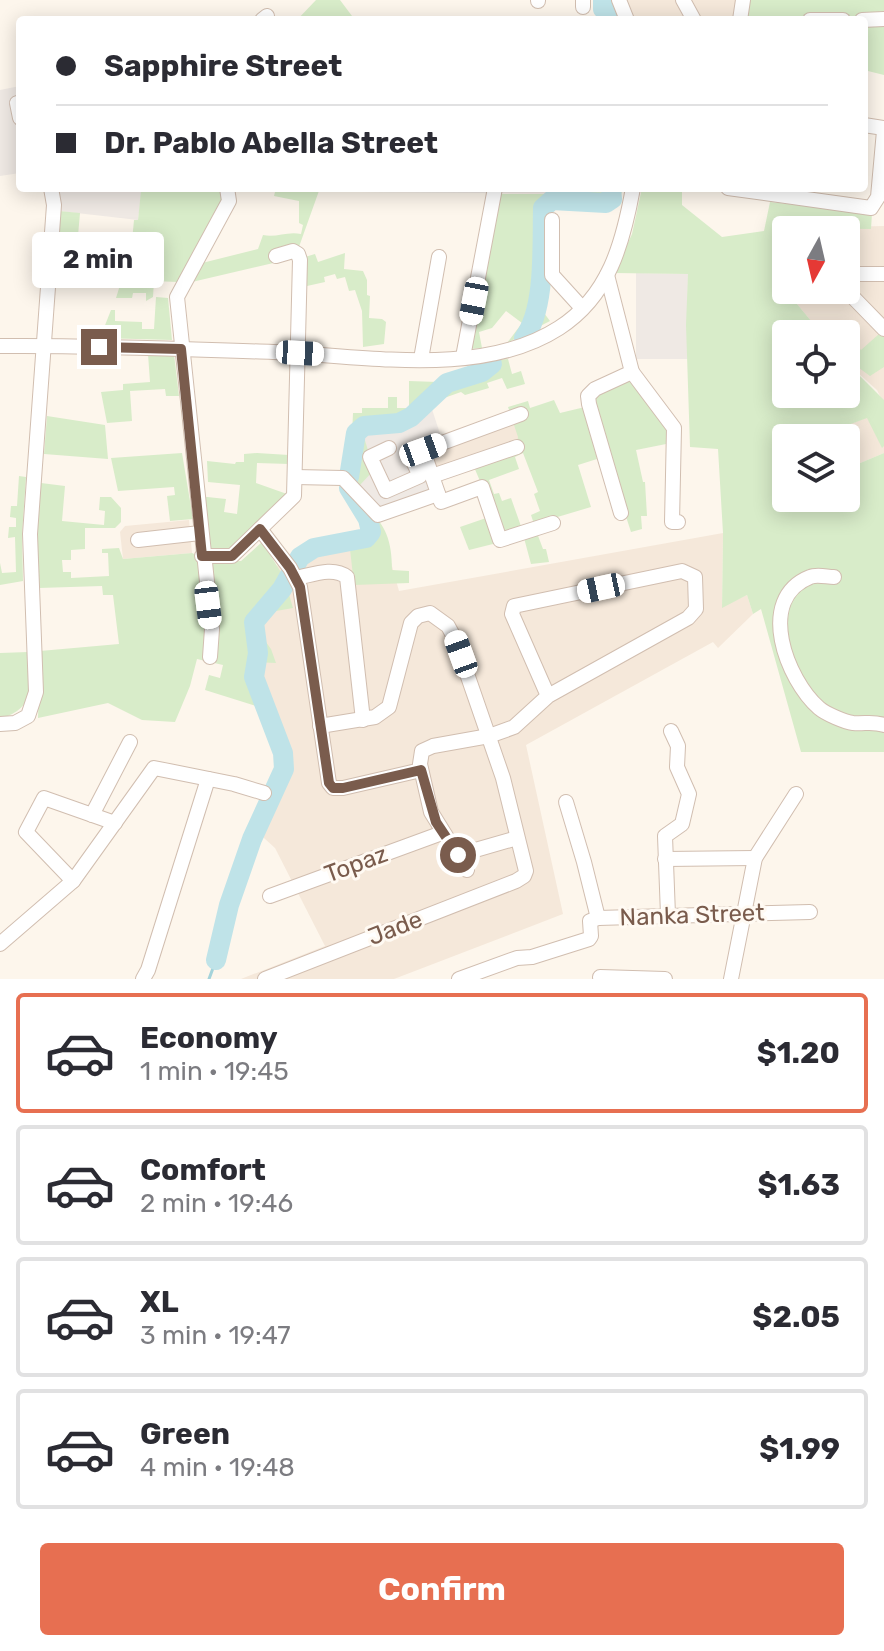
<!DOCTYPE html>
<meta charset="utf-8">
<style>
:root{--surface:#fff;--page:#f7f7f7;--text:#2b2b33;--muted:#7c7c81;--line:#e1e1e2;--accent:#e76f51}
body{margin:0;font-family:Rubik,sans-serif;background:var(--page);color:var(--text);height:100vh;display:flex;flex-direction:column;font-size:30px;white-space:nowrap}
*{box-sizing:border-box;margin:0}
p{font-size:26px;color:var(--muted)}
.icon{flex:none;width:44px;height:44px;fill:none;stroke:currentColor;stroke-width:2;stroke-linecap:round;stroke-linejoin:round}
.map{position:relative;height:979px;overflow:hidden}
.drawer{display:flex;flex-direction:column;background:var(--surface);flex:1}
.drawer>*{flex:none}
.guide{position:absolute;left:16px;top:16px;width:852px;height:176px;border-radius:8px;box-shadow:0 4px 20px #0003;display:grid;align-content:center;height:176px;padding:0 40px;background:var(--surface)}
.needle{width:52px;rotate:188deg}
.controls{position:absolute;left:772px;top:216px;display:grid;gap:16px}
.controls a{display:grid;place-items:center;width:88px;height:88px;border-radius:8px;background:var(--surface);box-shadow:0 4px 20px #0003;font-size:40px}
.end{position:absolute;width:36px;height:36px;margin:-18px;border:10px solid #7a5c4d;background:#fff;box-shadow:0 0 0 4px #fff}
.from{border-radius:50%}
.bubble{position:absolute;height:56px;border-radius:8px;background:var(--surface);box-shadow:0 4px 20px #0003;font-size:26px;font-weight:700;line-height:56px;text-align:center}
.car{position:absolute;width:24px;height:48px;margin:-24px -12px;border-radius:10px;box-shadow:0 0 6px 2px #0007;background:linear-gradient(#fff 24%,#345 0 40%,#fff 0 76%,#345 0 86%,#fff 0)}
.guide b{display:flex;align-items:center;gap:28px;height:76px;font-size:30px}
.guide b+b{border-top:2px solid var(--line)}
.guide i{width:20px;height:20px;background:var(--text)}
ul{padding:14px 0 0;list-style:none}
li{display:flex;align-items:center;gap:24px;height:120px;margin:0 16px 12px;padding:0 24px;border:4px solid var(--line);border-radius:8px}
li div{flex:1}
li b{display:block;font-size:30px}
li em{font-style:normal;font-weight:700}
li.current{border-color:var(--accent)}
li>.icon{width:72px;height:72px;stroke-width:1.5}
.action{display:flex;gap:16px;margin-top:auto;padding:16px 40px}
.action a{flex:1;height:92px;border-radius:8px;background:var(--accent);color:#fff;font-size:32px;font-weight:700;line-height:92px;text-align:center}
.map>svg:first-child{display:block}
.residential{fill:#f5e8da}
.industrial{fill:#efe9e4}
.green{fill:#d8ecc9}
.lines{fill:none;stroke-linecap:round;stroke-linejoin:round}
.stream{stroke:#a5d3da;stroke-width:3}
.river{stroke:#bfe3e8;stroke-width:20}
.minor-casing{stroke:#d1beb0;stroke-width:16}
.minor{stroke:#fff;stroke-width:14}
.route{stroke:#7a5c4d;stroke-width:10}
.labels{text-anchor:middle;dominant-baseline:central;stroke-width:6;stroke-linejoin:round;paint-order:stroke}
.street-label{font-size:24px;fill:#7a5c4d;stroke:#fffaf3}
</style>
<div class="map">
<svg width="884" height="979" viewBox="0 0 884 979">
<rect width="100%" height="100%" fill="#fdf6ec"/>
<g class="residential">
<polygon points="605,0 739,0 736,20 617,20 605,6"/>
<polygon points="884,226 884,404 877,390 846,362 846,334 822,334 792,298 792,290 846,290 846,230 792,230 792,228"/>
<polygon points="884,411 884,453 846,469 846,438 813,438"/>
<polygon points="522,413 534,446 430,482 418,449"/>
<polygon points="189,520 192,553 123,559 120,532 125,526"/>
<polygon points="723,533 722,607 747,595 753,614 718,648 713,642 526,745 563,914 394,979 241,979 325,946 275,848 253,828 280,774 279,748 248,674 246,597 256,584 293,552 370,539 388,552 399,591"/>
</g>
<g class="industrial">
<polygon points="20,86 20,173 0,176 0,90"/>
<polygon points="44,188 142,188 138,220 59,211 46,203"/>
<polygon points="358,188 584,188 584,194 358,192"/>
<polygon points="636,273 688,274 687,359 636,359"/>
<polygon points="430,403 441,437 419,443 418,448 434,491 377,510 351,479 362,433 413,419"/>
</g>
<g class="green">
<polygon points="316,0 340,0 352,16 340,20 297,20"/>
<polygon points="739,0 884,0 884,75 864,70 864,20 736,20"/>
<polygon points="154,188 224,188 221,207 177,282 154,281 153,297 146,301 146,293 133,293 132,298 116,298 121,282 116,281 119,251 131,252 134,220 138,220 141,191"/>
<path d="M276,188H320L295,258L192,282L202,263L258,249L263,235C276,238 287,231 301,234L303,225L299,223V201L274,196Z"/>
<polygon points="588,188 623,188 617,207 561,206 547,214 540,287 542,300 538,305 550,321 507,343 522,323 506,311 492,328 479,332 482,348 459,350 491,194 584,194"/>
<polygon points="642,188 682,188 682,205 722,237 764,231 770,202 872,213 871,229 793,228 786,230 786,290 792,290 792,298 822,334 786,334 786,394 846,394 846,362 884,400 884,446 882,448 867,418 813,438 786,438 786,498 846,498 846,469 884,453 884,752 801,752 761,609 753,614 747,595 722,608 723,533 718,449 690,447 686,325 688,274 614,273 632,234"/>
<polygon points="59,211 80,213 77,247 56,245"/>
<polygon points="345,253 344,269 363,271 367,280 367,295 370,296 369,318 382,319 386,322 384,344 363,347 362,311 355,290 349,291 345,277 337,279 335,274 324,277 325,282 307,286 305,257 315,254 318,262"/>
<polygon points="156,297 168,298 172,340 100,338 111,310 115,310 115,321 142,322 142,329 154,329"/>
<polygon points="841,327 861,350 879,334 884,337 884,367 870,376 851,362 854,359 846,350 846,334 834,334"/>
<polygon points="148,354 174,354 179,396 166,396 165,389 130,391 132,421 107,423 101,392 123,390 123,384 150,382"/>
<path d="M508,359L512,374L521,371L525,384L507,389L502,378L487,383L489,388L465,395L461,392L430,403L413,419L363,434L374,470L360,485L356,496C382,521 392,533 392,570L409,571V583L354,585L349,540L364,534L362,523L341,492L346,474L347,458L351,457L353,413H362V408H388V397H397V408H409V381L438,382L446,374L477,373V362Z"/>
<polygon points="628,379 670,427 666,444 636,450 643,482 645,482 647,516 641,516 642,529 631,532 606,455 592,399 600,389"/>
<polygon points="554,400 560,413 585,407 597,459 578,465 591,507 534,524 531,515 540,511 534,494 538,492 523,453 515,457 519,469 489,480 494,494 499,493 502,501 511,498 522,529 503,535 474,467 516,450 518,437 508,407 528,401 530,408"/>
<polygon points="47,416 105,425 108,459 44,454"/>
<polygon points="182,453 193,519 170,521 167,496 175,495 174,487 118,491 111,458"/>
<polygon points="257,453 289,455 289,464 257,463 256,483 287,494 236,549 204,553 198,496 226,499 224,512 237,514 240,485 208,482 207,461 235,464 236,462 244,462 244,454"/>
<polygon points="19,476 26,477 22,535 23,581 0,585 0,563 2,573 16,572 15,537 8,538 9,527 16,527 16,518 10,517 11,506 17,506"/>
<polygon points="41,483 65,486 62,521 104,525 105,511 99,510 100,497 111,497 121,508 121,522 115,528 85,528 85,549 71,550 71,560 62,560 63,572 71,572 71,578 109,576 108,553 102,553 102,549 119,548 123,559 192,553 211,562 241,561 262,542 284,577 293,608 265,613 253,624 271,649 276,663 254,662 251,674 262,708 205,690 209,675 220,678 223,665 197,659 190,686 175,722 142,720 108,703 38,718 40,651 119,644 113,595 103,595 102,586 39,588 37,526"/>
<polygon points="489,517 497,543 469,550 460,527"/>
<polygon points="537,533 543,549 546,549 549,562 531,564 524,538"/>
<path d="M28,652C29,686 38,707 0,719V653Z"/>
</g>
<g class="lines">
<polyline class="stream" points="209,979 216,960"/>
<g class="river">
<polyline points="603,0 603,9 615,20"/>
<path d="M524,338C546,309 542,245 543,208L552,200L606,203L612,199L611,188"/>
<polyline points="349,477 356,433 364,426 399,423 411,417 447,383 482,372 492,364"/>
<polyline points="216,960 229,905 252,839 284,769 283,753 254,677 258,653 254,622 282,589 300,557 314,548 366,538 371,532 368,519 349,488"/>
</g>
<defs>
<g id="minor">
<polyline points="619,0 627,20"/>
<polyline points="683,0 694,20"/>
<polyline points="538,1 538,0"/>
<polyline points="583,7 583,0"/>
<polyline points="262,20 267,16"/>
<polyline points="740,20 743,0"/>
<polyline points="810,20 843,20"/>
<polyline points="862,20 884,19"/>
<polyline points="17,103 20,118"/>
<polyline points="864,125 884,128"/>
<polyline points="728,188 871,208 878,197 884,131"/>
<polyline points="552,220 552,275 582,308"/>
<polyline points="846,274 884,274"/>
<polyline points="607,275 632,372 595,389 588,396 589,404 621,513"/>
<polyline points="846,290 884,329"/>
<path d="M0,346C91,345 182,349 273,352C362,355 480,379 559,328C609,296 623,243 633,188"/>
<polyline points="463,357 495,188"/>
<polyline points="421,359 439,257"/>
<polyline points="632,372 674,428 672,522 678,522"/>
<polyline points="521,414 423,450 441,502 482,487 500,540 553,523"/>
<polyline points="389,448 370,457 386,491 420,476 411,457"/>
<polyline points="432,476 517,447"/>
<polyline points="295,477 343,478 378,515 438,494"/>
<polyline points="260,529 290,568 300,587 329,783 333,788 343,788 421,770"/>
<polyline points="138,540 200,533"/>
<polyline points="202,556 232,556 294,496 300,260 298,254 293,251 276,256"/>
<path d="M834,577C827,577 817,574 810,577C755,599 787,680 819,708C826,714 845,722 853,723C865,724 873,721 884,725"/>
<path d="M296,578C312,575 333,566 347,577L363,720"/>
<polyline points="210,657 212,629 177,297 229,201 227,188"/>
<polyline points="0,724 15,723 28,716 36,692 30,534 54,205 51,188"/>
<polyline points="566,802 584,862 598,918"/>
<polyline points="92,815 130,742"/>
<polyline points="458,855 517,838"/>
<polyline points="665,859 755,858"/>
<polyline points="467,870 431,812 420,764 422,751 433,746 489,736 514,727 548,696 688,618 696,609 695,577 682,571 514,606 512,614 548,696"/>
<polyline points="73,881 26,832 44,798 115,823"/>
<polyline points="270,896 442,833"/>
<polyline points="668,915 665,836 682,824 689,794 677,767 678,746 671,731"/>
<polyline points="598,918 810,912"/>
<polyline points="0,944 73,881 154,768 234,784 264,793"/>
<polyline points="600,977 665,979"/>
<polyline points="143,979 148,970 208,779"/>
<polyline points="265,979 516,881 524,876 526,871 503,778 455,639 448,626 430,613 418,616 411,623 389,707 375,717 320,726"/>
<polyline points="459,979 517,958 532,957 589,939 591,936 590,921 598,918"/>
<polyline points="731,979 755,858 796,794"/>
</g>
</defs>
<use href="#minor" class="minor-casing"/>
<use href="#minor" class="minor"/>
</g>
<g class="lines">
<polyline class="route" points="99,347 181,349 202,556 232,556 260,529 290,568 300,587 329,783 333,788 343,788 421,770 436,822 458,855"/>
</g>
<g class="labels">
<g class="street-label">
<text transform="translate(356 864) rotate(-20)">Topaz</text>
<text transform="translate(692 915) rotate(-2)">Nanka Street</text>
<text transform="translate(395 928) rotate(-21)">Jade</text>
</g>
</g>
</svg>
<div class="controls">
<a><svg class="needle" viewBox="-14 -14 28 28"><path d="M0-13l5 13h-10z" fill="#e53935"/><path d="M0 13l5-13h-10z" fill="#7c7c81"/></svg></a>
<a><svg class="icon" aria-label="locate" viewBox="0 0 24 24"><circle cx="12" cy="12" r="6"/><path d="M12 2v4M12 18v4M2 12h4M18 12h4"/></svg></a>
<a><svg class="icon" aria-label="layers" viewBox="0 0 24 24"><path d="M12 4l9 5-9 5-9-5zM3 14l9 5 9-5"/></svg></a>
</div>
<i class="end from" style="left:458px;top:855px"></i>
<i class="end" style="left:99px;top:347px"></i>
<div class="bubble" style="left:32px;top:232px;width:132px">2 min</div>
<i class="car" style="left:474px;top:301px;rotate:191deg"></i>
<i class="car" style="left:300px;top:353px;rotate:93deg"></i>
<i class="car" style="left:423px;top:450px;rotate:70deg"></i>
<i class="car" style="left:601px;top:588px;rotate:258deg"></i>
<i class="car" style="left:208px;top:605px;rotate:173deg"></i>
<i class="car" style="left:461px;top:654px;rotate:340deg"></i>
<div class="guide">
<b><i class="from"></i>Sapphire Street</b>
<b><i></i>Dr. Pablo Abella Street</b>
</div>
</div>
<section class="drawer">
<ul>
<li class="current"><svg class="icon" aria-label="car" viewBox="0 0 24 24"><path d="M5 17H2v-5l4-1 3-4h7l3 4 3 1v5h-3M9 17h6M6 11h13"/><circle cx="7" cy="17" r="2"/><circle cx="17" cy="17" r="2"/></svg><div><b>Economy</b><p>1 min · 19:45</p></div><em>$1.20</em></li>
<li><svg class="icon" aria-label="car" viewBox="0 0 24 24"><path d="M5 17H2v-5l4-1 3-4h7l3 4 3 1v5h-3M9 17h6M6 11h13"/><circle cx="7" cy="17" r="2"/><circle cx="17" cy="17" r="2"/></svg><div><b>Comfort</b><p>2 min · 19:46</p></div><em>$1.63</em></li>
<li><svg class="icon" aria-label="car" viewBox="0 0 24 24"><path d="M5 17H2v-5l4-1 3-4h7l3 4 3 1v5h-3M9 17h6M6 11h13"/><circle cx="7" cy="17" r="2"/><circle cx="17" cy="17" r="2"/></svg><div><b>XL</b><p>3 min · 19:47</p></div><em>$2.05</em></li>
<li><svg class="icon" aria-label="car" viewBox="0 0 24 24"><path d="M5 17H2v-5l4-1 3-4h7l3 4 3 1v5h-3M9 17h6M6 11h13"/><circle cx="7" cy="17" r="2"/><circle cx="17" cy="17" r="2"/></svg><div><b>Green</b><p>4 min · 19:48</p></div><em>$1.99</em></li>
</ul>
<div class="action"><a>Confirm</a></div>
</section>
